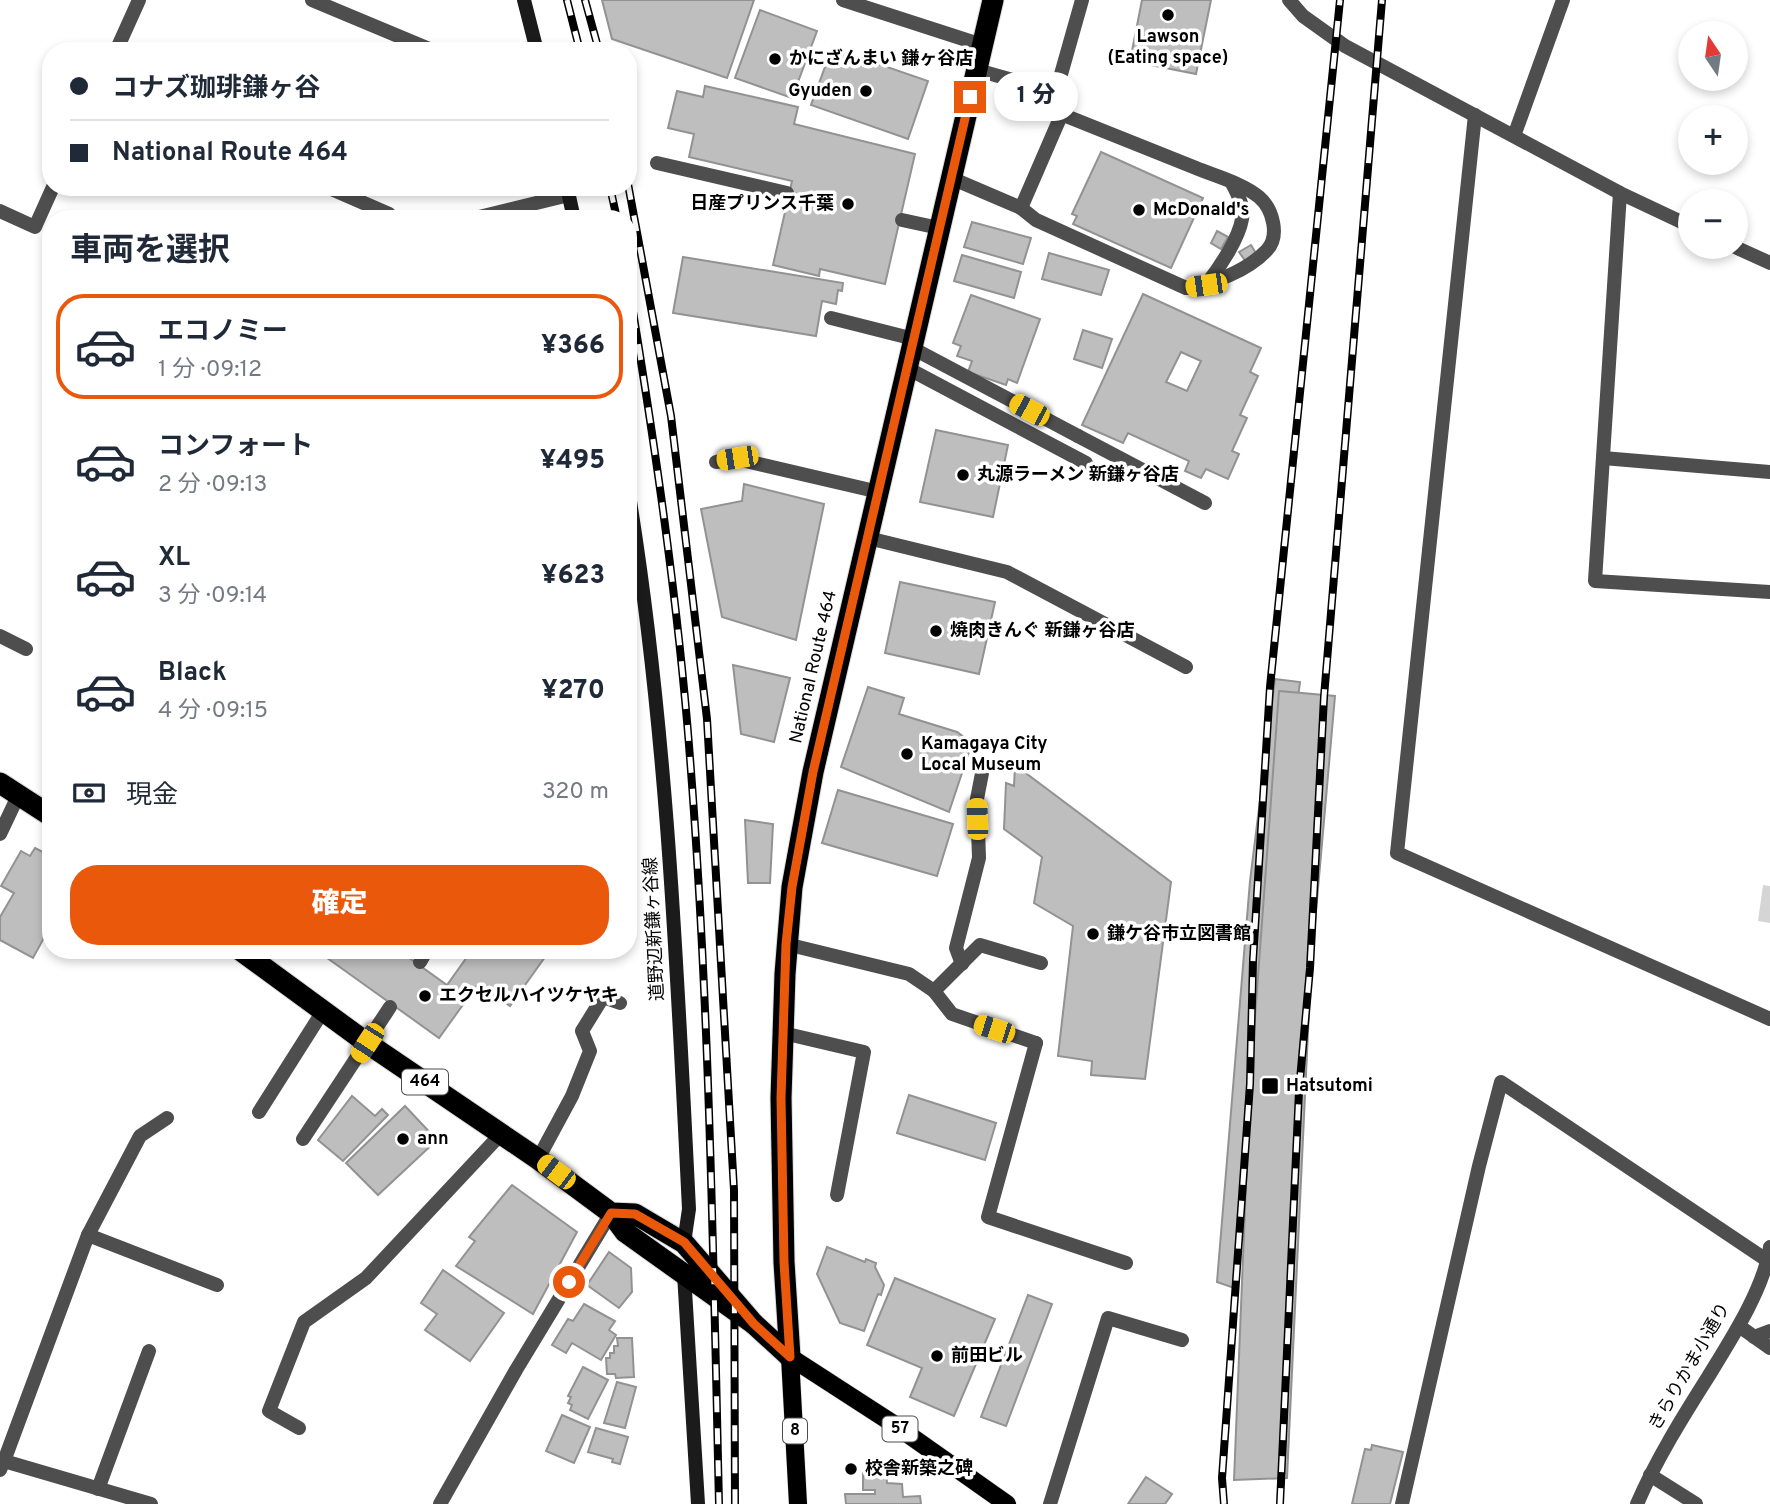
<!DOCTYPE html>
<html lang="ja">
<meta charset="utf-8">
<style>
:root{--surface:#fff;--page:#f6f6f7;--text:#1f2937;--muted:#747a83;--line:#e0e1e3;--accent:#ea580c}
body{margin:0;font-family:Overpass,"Noto Sans JP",sans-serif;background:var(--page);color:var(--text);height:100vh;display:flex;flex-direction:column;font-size:26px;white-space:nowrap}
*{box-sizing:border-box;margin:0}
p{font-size:23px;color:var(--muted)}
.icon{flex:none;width:38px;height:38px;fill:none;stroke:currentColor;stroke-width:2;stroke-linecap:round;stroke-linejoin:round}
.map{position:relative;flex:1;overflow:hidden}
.side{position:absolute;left:42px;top:210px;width:595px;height:749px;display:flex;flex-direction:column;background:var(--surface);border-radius:28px;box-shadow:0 4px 10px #0003}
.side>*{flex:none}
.guide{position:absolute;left:42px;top:42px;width:595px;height:154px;border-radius:28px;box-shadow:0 4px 10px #0003;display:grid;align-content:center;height:154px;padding:0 28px;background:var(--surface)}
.needle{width:46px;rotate:347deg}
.buttons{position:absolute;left:1678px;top:21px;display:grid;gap:14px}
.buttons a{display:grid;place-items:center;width:70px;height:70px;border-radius:50%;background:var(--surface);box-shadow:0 4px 10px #0003;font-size:35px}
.end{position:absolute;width:32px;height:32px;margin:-16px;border:9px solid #ea580c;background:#fff;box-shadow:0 0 0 4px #fff}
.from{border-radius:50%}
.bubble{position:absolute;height:49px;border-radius:24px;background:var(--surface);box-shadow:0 4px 10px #0003;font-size:23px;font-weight:800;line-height:49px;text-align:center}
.car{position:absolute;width:21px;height:42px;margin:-21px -10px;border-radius:9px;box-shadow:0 0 5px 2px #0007;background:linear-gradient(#f5c518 24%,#345 0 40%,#f5c518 0 76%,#345 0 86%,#f5c518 0)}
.guide b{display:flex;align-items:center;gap:24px;height:66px;font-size:26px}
.guide b+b{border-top:2px solid var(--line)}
.guide i{width:18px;height:18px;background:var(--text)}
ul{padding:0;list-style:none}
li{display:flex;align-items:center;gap:21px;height:105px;margin:0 14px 10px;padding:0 14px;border:4px solid transparent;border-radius:28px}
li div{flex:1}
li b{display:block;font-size:26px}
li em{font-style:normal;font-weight:800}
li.on{border-color:var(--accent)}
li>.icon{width:63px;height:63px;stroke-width:1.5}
h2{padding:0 28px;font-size:32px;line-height:84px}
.pay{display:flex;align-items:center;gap:18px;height:77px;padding:0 28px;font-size:26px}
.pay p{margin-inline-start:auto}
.button{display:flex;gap:14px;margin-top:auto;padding:14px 28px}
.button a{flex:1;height:80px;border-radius:28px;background:var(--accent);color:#fff;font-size:28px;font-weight:800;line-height:80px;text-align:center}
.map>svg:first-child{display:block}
.green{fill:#d5d5d5}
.building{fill:#bebebe;stroke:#929292;stroke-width:2;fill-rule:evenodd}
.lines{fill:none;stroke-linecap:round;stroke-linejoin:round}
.primary-casing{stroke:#dbdbdb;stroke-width:19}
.highway-casing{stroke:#dbdbdb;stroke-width:23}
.lane{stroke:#4e4e4e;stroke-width:14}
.street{stroke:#4e4e4e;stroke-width:14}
.secondary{stroke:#1b1b1b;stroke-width:14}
.primary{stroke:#000;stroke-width:18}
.highway{stroke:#000;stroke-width:21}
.rail-casing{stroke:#000;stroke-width:8}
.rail{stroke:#fff;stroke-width:5;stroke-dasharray:16;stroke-linecap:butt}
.route{stroke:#ea580c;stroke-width:9}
.poi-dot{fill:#000;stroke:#fff;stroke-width:2.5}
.labels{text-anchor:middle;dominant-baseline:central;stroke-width:7;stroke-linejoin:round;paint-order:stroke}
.shield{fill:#fff;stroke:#4c4c4c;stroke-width:2}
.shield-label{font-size:16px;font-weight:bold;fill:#000}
.poi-label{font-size:18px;font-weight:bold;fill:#000;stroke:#fff;text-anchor:start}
.street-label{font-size:18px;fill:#000;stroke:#fff}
</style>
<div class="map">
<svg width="1770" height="1504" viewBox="0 0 1770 1504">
<rect width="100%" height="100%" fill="#fff"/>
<polygon class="green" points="1763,885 1770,886 1770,923 1758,921"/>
<g class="building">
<polygon points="602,0 754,0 727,78 612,39"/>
<polygon points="1142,0 1211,0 1196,74 1130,61"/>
<polygon points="760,10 817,31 792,98 735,78"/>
<polygon points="832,48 928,81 908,139 811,105"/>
<polygon points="705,86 798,107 794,124 915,154 885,284 820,269 819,276 773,265 792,181 689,157 694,134 668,128 677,91 703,97"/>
<polygon points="1101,152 1203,198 1171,268 1073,224 1077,216 1072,214"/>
<polygon points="972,222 1031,238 1023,264 964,247"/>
<polygon points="1217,231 1228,237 1221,249 1211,243"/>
<polygon points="1251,245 1257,255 1246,262 1239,252"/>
<polygon points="1049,253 1109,270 1101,295 1042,279"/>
<polygon points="962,255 1021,272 1014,298 954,281"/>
<polygon points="683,257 843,283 842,291 838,290 836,304 822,301 816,336 673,313"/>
<path d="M1143,294L1261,348L1250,372L1258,376L1240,415L1247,418L1232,451L1239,454L1228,479L1206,469L1201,478L1185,471L1189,461L1128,433L1123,443L1082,425ZM1181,352L1201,361L1187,391L1166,382Z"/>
<polygon points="971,295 1040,319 1017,383 1008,379 1006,385 968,372 972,361 957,356 961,346 953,343"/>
<polygon points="1083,330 1112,339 1102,368 1074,359"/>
<polygon points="936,430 1008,445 993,517 920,502"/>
<polygon points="744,484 824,504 796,640 722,617 701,509 742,501"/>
<polygon points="900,582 995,602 979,674 885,653"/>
<polygon points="733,665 790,678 774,742 741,734"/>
<polygon points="1275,679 1300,682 1273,889 1237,1289 1217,1282 1250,881"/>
<polygon points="868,687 904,698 899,714 957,732 972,743 949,812 841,767"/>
<polygon points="1279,691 1335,696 1311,968 1287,1478 1234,1480 1250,1085"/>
<polygon points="1015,765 1171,882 1145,1079 1091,1075 1092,1061 1058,1056 1073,926 1034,903 1042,857 1004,829 1006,783 1014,786"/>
<polygon points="838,790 953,824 937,876 822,843"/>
<polygon points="745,820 773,824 770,883 748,883"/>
<polygon points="35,848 51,856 51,925 33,958 0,940 0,917 14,893 1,886 21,851 30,856"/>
<polygon points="316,950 398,950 447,985 472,950 550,950 510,1006 478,984 439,1038"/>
<polygon points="909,1095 996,1123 985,1160 897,1133"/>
<polygon points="352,1096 375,1116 382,1109 388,1115 343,1161 318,1140"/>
<polygon points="405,1106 437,1140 378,1195 346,1163"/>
<polygon points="512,1185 577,1232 533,1314 456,1266 475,1241 469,1237"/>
<polygon points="827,1247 865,1262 866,1259 876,1263 875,1267 884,1285 881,1295 878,1294 864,1331 840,1323 817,1274"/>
<polygon points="609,1252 631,1268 632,1292 619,1308 587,1285"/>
<polygon points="443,1270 504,1313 470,1361 425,1330 437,1314 421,1303"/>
<polygon points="895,1278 995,1319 954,1416 910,1397 922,1368 867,1345"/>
<polygon points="1028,1295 1052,1304 1006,1426 981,1417"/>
<polygon points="584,1304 615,1321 609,1330 616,1335 601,1360 572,1343 566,1353 552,1345 568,1319 573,1321"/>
<polygon points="617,1338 632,1338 634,1377 616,1378 615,1374 607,1374 606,1358 610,1358 610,1353 614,1353 614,1346 618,1346"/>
<polygon points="583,1367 608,1380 588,1419 570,1410 572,1405 568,1403 571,1397 568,1396"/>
<polygon points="617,1382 636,1387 625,1428 604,1423"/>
<polygon points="562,1415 590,1427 574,1463 546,1451"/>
<polygon points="596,1428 628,1437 620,1464 612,1462 613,1459 588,1452"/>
<polygon points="1372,1445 1403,1452 1390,1504 1352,1504 1365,1449 1371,1450"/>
<polygon points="886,1469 887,1483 902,1484 903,1497 920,1496 921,1504 846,1504 845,1494 875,1494 875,1490 863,1490 863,1472"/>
<polygon points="1146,1477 1172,1494 1165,1504 1128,1504"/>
</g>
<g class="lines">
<defs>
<g id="primary">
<polyline points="790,1357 892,1423 1007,1504"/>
<polyline points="790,1357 798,1504"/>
</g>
<g id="highway">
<polyline points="0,783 51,816"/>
<polyline points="240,950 367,1043 538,1159 611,1213 625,1232 754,1324 684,1243 635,1214 611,1213"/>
<polyline points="754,1324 790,1357"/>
<polyline points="790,1357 784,1262 781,1098 785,974 792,887 813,772 993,0"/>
</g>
</defs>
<use href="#primary" class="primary-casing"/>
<use href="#highway" class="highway-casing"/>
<g class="lane">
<polyline points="843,0 982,45"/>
<polyline points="977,70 1056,92 1082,0"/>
<polyline points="1475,115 1397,853 1770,1019"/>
<polyline points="1514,136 1563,0"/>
<polyline points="657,163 787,193"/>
<polyline points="951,178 1021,208 1070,95"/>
<polyline points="1620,193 1595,581 1770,592"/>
<path d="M1021,208L1036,220L1186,288C1213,284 1247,271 1267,250C1280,236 1273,209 1259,197C1242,183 1215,176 1196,168C1151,150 1106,132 1061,114"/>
<polyline points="479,217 569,195"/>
<polyline points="902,220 939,228"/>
<path d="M1208,282C1220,267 1239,238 1242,219C1245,206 1237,194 1232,183"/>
<polyline points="831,318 914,339"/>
<polyline points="907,368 1086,463"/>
<polyline points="1078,436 1205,503"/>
<polyline points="1603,458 1770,472"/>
<polyline points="716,462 737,459 879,492"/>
<polyline points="868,538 1007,572 1186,667"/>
<polyline points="0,636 26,649"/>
<polyline points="0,834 19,794"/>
<polyline points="420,962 427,950"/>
<polyline points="962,964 956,948 979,858 977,799 984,763"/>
<polyline points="934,991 980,945 1041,963"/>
<polyline points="783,1033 864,1052 837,1195"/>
<polyline points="1036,1043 988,1217 1126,1263"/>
<polyline points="259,1112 323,1011"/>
<polyline points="303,1139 390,1007"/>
<polyline points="538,1159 572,1096 590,1051 582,1031 603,997 620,1003"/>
<polyline points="88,1235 217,1285"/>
<polyline points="1754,1337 1770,1331"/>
<polyline points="299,1428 269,1411 304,1322 366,1278 501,1134"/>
<polyline points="4,1461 88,1235 140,1136 167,1118"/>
<polyline points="1650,1475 1696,1504"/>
<polyline points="98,1489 149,1351"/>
<polyline points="1050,1504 1108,1318 1182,1340"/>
<polyline points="1402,1504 1479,1166 1501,1082 1768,1261"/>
</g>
<g class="street">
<polyline points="312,0 434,51"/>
<polyline points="1289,0 1303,16 1345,46 1620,193 1690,226"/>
<polyline points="116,51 139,0"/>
<polyline points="327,187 389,214"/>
<polyline points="0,211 35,227 53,187"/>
<polyline points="1735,247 1770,263"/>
<polyline points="912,348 1078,436"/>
<polyline points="786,944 909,974 934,991 952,1014 1036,1043"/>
<polyline points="1739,1326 1770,1348"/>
<polyline points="0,1470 4,1461 151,1504"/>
<polyline points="440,1504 516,1370 611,1213"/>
<path d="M1637,1504C1656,1460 1682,1418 1708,1377C1730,1341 1764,1289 1770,1247"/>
</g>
<g class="secondary">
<polyline points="524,0 537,51"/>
<polyline points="567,187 574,219"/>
<path d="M628,489C667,727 677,968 689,1209L684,1243"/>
<polyline points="684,1274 698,1504"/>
</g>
<use href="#primary" class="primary"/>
<use href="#highway" class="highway"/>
<defs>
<g id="rail">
<polyline points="567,0 580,51"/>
<polyline points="585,0 599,51"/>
<polyline points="628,184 671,416 707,719 734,1190 735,1504"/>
<polyline points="610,187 617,219"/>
<path d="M628,281C652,427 674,573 687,721C709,981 713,1243 719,1504"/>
<polyline points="1224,1504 1222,1478 1250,1084 1253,960 1270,687 1340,0"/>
<polyline points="1280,1504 1299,1091 1310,968 1324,697 1382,0"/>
</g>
</defs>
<use href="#rail" class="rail-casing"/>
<use href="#rail" class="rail"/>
</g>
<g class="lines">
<polyline class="route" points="569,1282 611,1213 635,1214 684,1242 754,1324 790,1357 784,1262 781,1098 786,944 792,887 813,772 970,97"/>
</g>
<g class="poi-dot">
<circle cx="1168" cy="15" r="7"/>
<circle cx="775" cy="59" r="7"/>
<circle cx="866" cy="91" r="7"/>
<circle cx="848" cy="204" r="7"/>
<circle cx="1139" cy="210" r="7"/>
<circle cx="963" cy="475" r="7"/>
<circle cx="936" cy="631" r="7"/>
<circle cx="907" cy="754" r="7"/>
<circle cx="1093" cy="934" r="7"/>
<circle cx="425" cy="996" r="7"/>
<rect x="1261" y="1077" width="18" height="18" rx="3.5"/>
<circle cx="403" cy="1139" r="7"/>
<circle cx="937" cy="1356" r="7"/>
<circle cx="851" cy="1469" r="7"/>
</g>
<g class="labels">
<g class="shield">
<rect x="402" y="1069.5" width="46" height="25" rx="5"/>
<rect x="882.5" y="1416.5" width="35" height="25" rx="5"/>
<rect x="783" y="1418.5" width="24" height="25" rx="5"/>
</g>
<g class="shield-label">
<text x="425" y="1082">464</text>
<text x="900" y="1429">57</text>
<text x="795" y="1431">8</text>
</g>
<g class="poi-label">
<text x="1168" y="37" text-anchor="middle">Lawson<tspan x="1168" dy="21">(Eating space)</tspan></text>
<text x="789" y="59">かにざんまい 鎌ヶ谷店</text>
<text x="852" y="91" text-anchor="end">Gyuden</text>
<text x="834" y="204" text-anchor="end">日産プリンス千葉</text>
<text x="1153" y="210">McDonald's</text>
<text x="977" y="475">丸源ラーメン 新鎌ヶ谷店</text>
<text x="950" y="631">焼肉きんぐ 新鎌ヶ谷店</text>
<text x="921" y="744">Kamagaya City<tspan x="921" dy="21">Local Museum</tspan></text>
<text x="1107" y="934">鎌ケ谷市立図書館</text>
<text x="439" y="996">エクセルハイツケヤキ</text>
<text x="1286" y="1086">Hatsutomi</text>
<text x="417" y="1139">ann</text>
<text x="951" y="1356">前田ビル</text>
<text x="865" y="1469">校舎新築之碑</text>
</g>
<g class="street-label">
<text transform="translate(814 667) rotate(-77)">National Route 464</text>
<text transform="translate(655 929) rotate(-93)">道野辺新鎌ヶ谷線</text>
<text transform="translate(1690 1367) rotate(-60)">きらりかま小通り</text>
</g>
</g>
</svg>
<div class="buttons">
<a><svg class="needle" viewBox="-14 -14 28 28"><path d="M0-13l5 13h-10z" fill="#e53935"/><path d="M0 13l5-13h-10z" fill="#747a83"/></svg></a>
<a>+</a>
<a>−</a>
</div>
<i class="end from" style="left:569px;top:1282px"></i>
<i class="end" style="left:970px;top:97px"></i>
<div class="bubble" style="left:994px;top:72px;width:84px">1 分</div>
<i class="car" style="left:1206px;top:285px;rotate:262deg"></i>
<i class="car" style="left:1029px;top:410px;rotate:298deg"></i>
<i class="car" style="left:737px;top:458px;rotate:261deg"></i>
<i class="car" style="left:977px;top:819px;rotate:358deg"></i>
<i class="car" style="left:994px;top:1029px;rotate:288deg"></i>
<i class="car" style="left:367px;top:1043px;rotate:213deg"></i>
<i class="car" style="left:556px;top:1172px;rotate:307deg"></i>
<div class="guide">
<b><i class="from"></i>コナズ珈琲鎌ヶ谷</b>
<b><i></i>National Route 464</b>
</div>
<section class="side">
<h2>車両を選択</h2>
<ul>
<li class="on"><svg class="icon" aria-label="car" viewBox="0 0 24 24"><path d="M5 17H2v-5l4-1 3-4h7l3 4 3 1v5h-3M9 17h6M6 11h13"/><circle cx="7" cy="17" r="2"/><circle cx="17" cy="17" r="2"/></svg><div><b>エコノミー</b><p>1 分 · 09:12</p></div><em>¥366</em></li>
<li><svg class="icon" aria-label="car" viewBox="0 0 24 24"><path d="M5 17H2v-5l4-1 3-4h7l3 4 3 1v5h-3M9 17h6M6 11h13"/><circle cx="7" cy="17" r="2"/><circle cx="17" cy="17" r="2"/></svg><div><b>コンフォート</b><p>2 分 · 09:13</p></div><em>¥495</em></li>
<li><svg class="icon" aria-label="car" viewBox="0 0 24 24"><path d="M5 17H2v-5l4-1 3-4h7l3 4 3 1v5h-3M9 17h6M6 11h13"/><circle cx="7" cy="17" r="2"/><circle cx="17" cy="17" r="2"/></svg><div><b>XL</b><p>3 分 · 09:14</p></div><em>¥623</em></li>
<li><svg class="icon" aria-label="car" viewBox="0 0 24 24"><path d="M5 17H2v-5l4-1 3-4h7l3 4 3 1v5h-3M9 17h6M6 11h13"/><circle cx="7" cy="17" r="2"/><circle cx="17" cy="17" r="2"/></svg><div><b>Black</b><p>4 分 · 09:15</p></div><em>¥270</em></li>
</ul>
<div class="pay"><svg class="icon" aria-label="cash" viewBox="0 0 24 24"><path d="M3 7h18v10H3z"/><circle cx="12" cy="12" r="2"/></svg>現金<p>320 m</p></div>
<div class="button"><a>確定</a></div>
</section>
</div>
